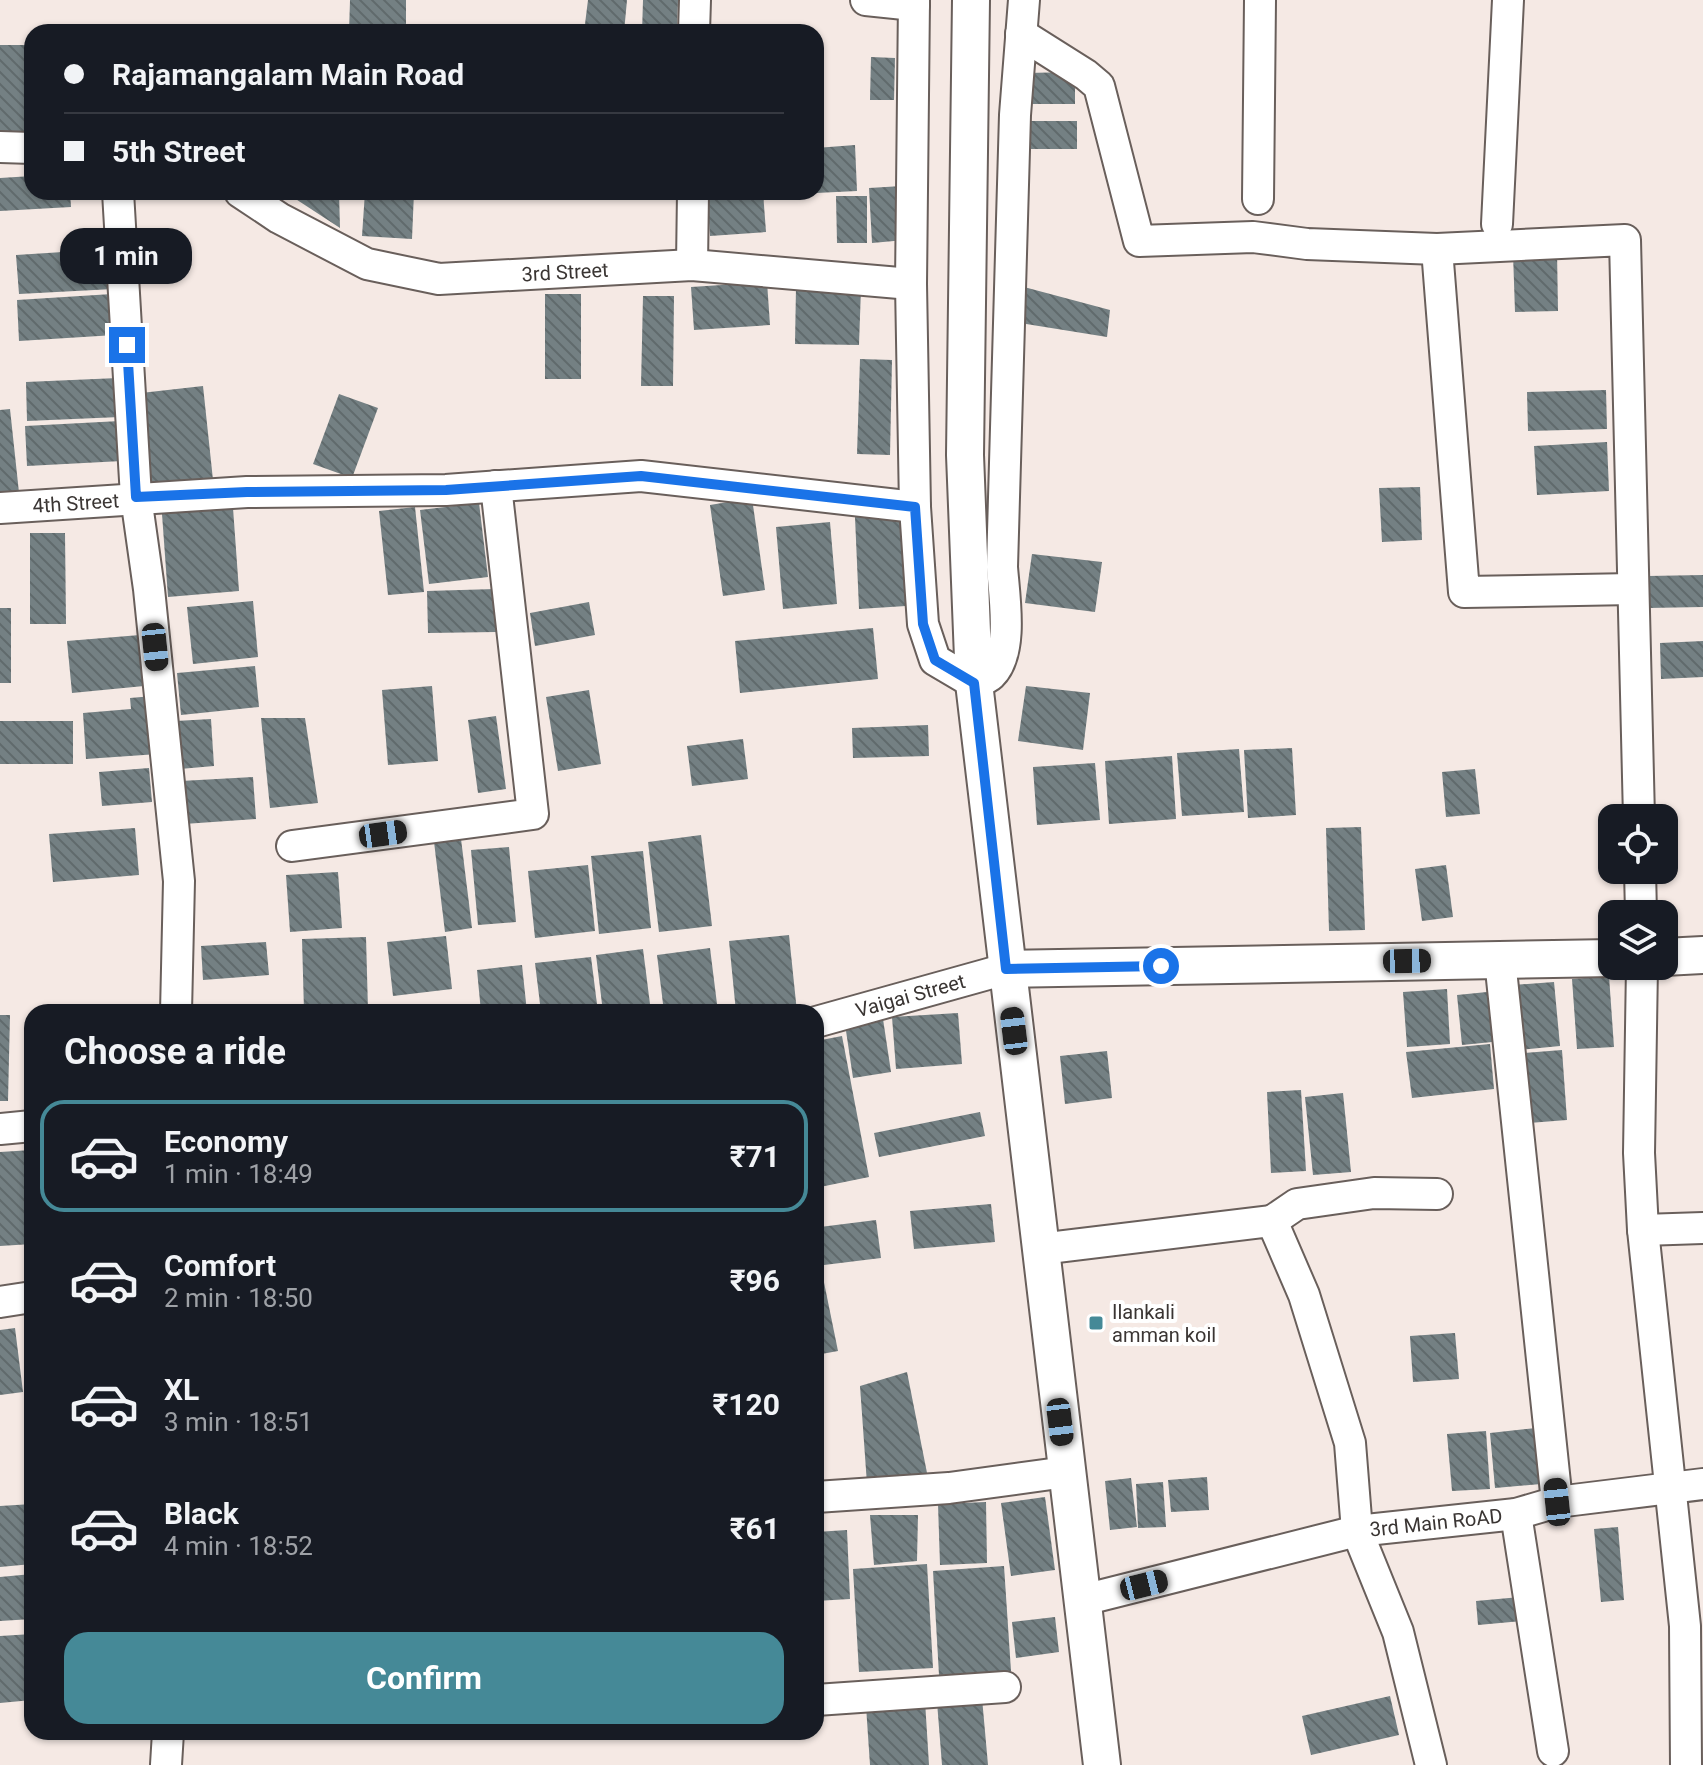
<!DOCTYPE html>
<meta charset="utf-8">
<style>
:root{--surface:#171b24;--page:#20242c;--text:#f1f3f6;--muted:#9ea1a6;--line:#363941;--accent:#458997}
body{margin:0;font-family:Roboto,sans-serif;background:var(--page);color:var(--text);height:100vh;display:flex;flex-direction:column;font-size:30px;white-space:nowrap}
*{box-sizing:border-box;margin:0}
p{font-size:26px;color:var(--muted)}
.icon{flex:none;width:44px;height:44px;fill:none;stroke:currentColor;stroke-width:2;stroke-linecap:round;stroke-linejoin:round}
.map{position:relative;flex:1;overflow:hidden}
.drawer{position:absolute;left:24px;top:1004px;width:800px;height:736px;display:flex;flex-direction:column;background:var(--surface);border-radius:24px;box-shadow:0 2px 6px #0004}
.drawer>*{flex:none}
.hud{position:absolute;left:24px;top:24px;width:800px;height:176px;border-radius:24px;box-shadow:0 2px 6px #0004;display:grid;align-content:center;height:176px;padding:0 40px;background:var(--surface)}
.fabs{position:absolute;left:1598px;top:804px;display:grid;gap:16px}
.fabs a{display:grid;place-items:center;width:80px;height:80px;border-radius:16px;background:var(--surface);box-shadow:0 2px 6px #0004;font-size:40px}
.end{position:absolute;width:36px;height:36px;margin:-18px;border:10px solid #1a73e8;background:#fff;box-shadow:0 0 0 4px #fff}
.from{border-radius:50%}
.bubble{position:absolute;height:56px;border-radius:24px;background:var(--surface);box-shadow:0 2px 6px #0004;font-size:26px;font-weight:700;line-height:56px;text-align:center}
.car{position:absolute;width:24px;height:48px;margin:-24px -12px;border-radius:10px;box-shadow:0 0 6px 2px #0007;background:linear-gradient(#222 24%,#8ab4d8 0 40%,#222 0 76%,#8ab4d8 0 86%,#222 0)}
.hud b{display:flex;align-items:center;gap:28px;height:76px;font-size:30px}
.hud b+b{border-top:2px solid var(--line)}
.hud i{width:20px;height:20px;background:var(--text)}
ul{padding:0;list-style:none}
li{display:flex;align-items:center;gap:24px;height:112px;margin:0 16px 12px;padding:0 24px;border:4px solid transparent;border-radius:24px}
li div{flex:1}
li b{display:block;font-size:30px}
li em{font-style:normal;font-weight:700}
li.active{border-color:var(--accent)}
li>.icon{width:72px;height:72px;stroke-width:1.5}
h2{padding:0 40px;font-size:36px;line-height:96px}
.primary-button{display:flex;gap:16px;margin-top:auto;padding:16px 40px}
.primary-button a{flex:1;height:92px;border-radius:24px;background:var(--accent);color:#fff;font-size:32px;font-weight:700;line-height:92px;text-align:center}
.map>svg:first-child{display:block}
.building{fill:url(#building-back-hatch)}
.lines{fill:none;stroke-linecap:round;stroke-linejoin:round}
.minor-casing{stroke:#695f5b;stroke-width:34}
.tertiary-casing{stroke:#695f5b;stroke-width:40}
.minor{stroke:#fff;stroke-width:30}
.tertiary{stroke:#fff;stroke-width:36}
.route{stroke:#1a73e8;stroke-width:10}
.poi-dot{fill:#458997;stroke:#fff;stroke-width:3}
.labels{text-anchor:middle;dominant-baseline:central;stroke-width:8;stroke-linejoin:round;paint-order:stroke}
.street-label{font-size:20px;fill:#3a3533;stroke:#fff}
.poi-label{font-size:20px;fill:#3a3533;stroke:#fff;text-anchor:start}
</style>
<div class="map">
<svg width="1703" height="1765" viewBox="0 0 1703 1765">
<defs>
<pattern id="building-back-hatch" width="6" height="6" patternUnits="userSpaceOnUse" patternTransform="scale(2)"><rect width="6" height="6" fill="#748083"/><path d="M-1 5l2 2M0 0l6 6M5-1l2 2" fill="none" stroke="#606a6c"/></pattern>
</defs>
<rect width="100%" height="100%" fill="#f5e9e4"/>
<g class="building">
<polygon points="350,0 406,0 406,32 349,32"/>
<polygon points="588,0 627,0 624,32 584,32"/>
<polygon points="643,0 678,0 677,32 642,32"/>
<polygon points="0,45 32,45 32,132 0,133"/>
<polygon points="871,57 895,58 894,100 870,100"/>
<polygon points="1075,72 1075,104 1025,104 1025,73"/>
<rect x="1028" y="121" width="49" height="28"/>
<polygon points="855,145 857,191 816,193 816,148"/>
<polygon points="32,176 32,192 70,192 71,207 0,211 0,178"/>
<polygon points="902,186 905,240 872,243 869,188"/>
<polygon points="285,192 339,192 340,228"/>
<polygon points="365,192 414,192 412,239 362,236"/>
<polygon points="763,192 766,232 710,236 707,196"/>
<polygon points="836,196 867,196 867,243 837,243"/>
<polygon points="110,249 113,289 19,294 16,255"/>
<polygon points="1557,251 1558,311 1515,312 1513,253"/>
<polygon points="767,282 770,325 694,330 691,287"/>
<polygon points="796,287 861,288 859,345 795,344"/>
<polygon points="1024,287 1110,310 1107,337 1020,323"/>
<polygon points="112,294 115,335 19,341 17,300"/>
<rect x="545" y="294" width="36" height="85"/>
<polygon points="643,296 674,296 673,386 641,386"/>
<polygon points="860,359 892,360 890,455 857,454"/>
<polygon points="118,378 120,417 27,421 26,382"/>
<polygon points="203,386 213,480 151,487 141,393"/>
<polygon points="1606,390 1607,429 1528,431 1527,392"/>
<polygon points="339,394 378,408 352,478 313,464"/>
<polygon points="10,409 20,502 0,504 0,410"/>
<polygon points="120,421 122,461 27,466 25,426"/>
<polygon points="1607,442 1609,491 1537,495 1534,446"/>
<polygon points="1420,487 1422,540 1382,542 1379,488"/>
<polygon points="752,498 765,590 723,596 710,505"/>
<polygon points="479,503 488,577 429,584 420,510"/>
<polygon points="415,507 424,592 388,595 379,511"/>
<polygon points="233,508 239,591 168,597 162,514"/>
<polygon points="902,515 906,606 859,609 855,517"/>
<polygon points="830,522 837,604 783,609 776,527"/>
<polygon points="30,533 65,533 66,624 30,624"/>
<polygon points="1032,554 1102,562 1095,612 1025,603"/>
<polygon points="1703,575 1703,607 1648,608 1648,576"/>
<polygon points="495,589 496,632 428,633 427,591"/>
<polygon points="253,601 258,657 193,664 187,607"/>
<polygon points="589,602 595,635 535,646 530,613"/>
<rect x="0" y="608" width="11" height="75"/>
<polygon points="873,628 878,679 740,693 735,641"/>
<polygon points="140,635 144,686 72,693 67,641"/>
<polygon points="1703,641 1703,677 1661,679 1660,643"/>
<polygon points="255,666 259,707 181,715 177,673"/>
<polygon points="432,686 438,761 388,765 382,690"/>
<polygon points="1026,686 1090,693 1083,750 1018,741"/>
<polygon points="589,690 601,764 558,771 546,697"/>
<polygon points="153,696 158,754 86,759 83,713 131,709 130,698"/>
<polygon points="496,716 506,789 478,793 468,720"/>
<polygon points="261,718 305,718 318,803 270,808"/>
<polygon points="211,719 214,766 180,769 176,721"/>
<rect x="0" y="721" width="73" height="43"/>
<polygon points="928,725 929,756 853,758 852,728"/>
<polygon points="743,739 748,779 692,786 687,746"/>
<polygon points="1292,748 1296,815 1248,818 1244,750"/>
<polygon points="1239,749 1244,812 1182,816 1177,753"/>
<polygon points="1172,756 1176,819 1109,824 1105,761"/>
<polygon points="1095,763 1100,820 1037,825 1033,767"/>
<polygon points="149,768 152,802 102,806 99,772"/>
<polygon points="1475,769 1480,814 1446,817 1442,772"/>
<polygon points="253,777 256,819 184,824 181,781"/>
<polygon points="1361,827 1365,930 1329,931 1326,828"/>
<polygon points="135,828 139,875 53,882 49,834"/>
<polygon points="701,835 712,926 659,932 648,842"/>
<polygon points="461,839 472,928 445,932 434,842"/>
<polygon points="509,847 516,922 478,925 471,850"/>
<polygon points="643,851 651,928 599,934 591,856"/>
<polygon points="588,865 595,931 535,938 528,871"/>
<polygon points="1446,865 1453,917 1422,921 1415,869"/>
<polygon points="338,872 342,928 290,932 286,875"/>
<polygon points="789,935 797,1012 736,1012 729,941"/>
<polygon points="446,936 452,989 393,996 387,942"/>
<polygon points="366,937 368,1010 304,1011 302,939"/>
<polygon points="266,942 269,975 203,980 201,946"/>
<polygon points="710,948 718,1012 664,1012 657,955"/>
<polygon points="643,949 651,1012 603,1012 596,955"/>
<polygon points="591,957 598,1012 541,1012 535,963"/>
<polygon points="522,965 527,1012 481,1012 477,970"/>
<polygon points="1609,976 1614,1047 1577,1049 1572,979"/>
<polygon points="1554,982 1560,1046 1519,1050 1513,985"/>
<polygon points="1447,989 1450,1044 1407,1047 1403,992"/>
<polygon points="1497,991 1502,1041 1462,1045 1457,995"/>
<polygon points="958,1013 962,1064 896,1069 892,1017"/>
<polygon points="0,1015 10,1015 8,1101 0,1101"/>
<polygon points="883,1019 891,1072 853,1078 845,1024"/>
<polygon points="842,1036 869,1177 820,1187 816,1166 816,1041"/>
<polygon points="1490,1044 1494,1089 1412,1098 1406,1052"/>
<polygon points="1562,1050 1567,1120 1529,1123 1524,1053"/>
<polygon points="1107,1051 1112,1098 1065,1104 1060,1056"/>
<polygon points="1301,1090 1306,1171 1271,1173 1267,1092"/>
<polygon points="1343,1093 1351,1172 1313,1175 1305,1097"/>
<polygon points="980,1112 985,1136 879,1157 874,1133"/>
<polygon points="32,1150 32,1244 0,1246 0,1152"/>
<polygon points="991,1204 995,1242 914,1249 910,1211"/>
<polygon points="876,1220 881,1258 824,1265 820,1227"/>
<polygon points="817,1248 838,1351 816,1355 816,1249"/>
<polygon points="15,1328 23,1392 0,1395 0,1330"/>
<polygon points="1455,1333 1459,1379 1413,1382 1410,1336"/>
<polygon points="907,1372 929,1483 867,1484 860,1386"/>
<polygon points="1536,1428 1541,1484 1495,1488 1490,1433"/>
<polygon points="1486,1431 1490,1489 1452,1491 1447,1434"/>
<polygon points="1207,1477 1209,1510 1171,1512 1168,1480"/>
<polygon points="1131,1478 1137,1527 1110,1530 1105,1481"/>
<polygon points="1163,1482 1166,1527 1138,1528 1136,1484"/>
<polygon points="1045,1497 1055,1570 1011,1576 1001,1503"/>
<polygon points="986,1502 987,1563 940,1565 938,1504"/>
<polygon points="32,1504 32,1564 0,1567 0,1506"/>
<polygon points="870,1515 918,1515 917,1561 874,1565"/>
<polygon points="1618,1527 1624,1600 1601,1602 1594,1529"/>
<polygon points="847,1530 850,1599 816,1601 816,1532"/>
<polygon points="927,1564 933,1668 859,1672 853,1569"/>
<polygon points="1004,1566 1011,1671 939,1675 933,1571"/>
<polygon points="32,1574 32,1619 0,1621 0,1577"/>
<polygon points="1520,1597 1522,1621 1478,1625 1476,1601"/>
<polygon points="1055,1617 1059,1652 1016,1658 1012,1622"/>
<polygon points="32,1634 32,1700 0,1703 0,1636"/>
<polygon points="1390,1696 1399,1735 1311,1755 1302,1716"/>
<polygon points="982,1698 988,1765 942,1765 937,1702"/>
<polygon points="925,1701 929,1765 870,1765 866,1706"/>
</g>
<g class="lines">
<defs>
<g id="minor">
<polyline points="866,0 914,5"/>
<path d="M914,0L911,284L915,507L923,624L935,660L974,683C979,681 987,679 991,675C1014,653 1004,595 1002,567L1015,115L1024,0"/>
<polyline points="694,32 695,0"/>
<polyline points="1021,34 1086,75 1099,86 1139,241 1253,237 1307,244 1437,249 1625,240 1639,818"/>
<polyline points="0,147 32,148"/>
<polyline points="118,192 136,497 149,589 179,881 176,1012"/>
<path id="s1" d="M240,192L279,218L367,264L439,279L692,265L911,284"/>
<polyline points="1258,199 1260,0"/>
<polyline points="1497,224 1508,0"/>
<polyline points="1437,249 1464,592 1633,589"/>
<polyline points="692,265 693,192"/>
<path id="s2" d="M0,508L247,492L446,490L641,476L915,507"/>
<polyline points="292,846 533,814 496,486"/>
<polyline points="1640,870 1641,914"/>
<polyline points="1500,960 1557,1502"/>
<polyline points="1642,966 1639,1153 1643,1230 1685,1626 1686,1765"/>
<path id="s3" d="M816,1022L1006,969"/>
<polyline points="0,1129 32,1126"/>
<polyline points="1272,1221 1297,1204 1374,1193 1437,1194"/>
<polyline points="1643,1230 1703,1228"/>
<polyline points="1040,1249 1272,1221 1304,1295 1350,1443 1357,1531 1398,1632 1431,1765"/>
<polyline points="0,1302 32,1297"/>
<polyline points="816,1497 949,1488 1066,1472"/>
<polyline points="1516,1514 1553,1751"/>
<path id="s4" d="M1083,1600L1357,1531L1516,1514L1557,1502L1703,1484"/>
<polyline points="816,1700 1005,1687"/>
<polyline points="166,1765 168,1732"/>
</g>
<g id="tertiary">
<polyline points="971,0 965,455 974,683 1102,1765"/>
<polyline points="1664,957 1703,955"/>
<polyline points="1006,969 1612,958"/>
</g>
</defs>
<use href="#minor" class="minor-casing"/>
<use href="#tertiary" class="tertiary-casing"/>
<use href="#minor" class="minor"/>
<use href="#tertiary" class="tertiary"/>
</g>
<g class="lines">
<polyline class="route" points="127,345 136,497 247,492 446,490 641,476 915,507 923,624 935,660 974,683 1006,969 1161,966"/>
</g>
<rect class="poi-dot" x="1088" y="1315" width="16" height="16" rx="4"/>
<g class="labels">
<g class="street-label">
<text stroke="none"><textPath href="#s1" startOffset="346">3rd Street</textPath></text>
<text stroke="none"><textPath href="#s2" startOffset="76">4th Street</textPath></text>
<text stroke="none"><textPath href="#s3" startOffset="98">Vaigai Street</textPath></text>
<text stroke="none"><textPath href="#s4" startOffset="362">3rd Main RoAD</textPath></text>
</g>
<g class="poi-label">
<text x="1112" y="1312">Ilankali<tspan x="1112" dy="23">amman koil</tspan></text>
</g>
</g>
</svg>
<div class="fabs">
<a><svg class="icon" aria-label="locate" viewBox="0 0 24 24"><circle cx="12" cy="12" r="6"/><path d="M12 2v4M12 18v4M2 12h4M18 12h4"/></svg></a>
<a><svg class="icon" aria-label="layers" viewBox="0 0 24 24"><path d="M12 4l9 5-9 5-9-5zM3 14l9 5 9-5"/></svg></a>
</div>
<i class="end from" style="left:1161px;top:966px"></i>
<i class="end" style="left:127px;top:345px"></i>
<div class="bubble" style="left:60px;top:228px;width:132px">1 min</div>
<i class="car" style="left:155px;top:647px;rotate:174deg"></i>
<i class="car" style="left:383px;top:834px;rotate:82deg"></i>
<i class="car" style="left:1407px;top:961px;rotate:89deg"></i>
<i class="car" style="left:1014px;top:1031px;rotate:353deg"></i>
<i class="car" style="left:1060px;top:1422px;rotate:173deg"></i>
<i class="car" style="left:1557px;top:1502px;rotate:354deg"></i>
<i class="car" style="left:1144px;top:1585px;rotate:76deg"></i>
<div class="hud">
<b><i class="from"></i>Rajamangalam Main Road</b>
<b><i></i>5th Street</b>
</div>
<section class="drawer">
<h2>Choose a ride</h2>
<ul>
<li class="active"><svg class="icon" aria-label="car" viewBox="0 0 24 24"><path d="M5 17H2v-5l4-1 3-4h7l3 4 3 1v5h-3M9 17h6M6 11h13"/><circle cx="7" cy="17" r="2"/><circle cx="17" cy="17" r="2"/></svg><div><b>Economy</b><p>1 min · 18:49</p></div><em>₹71</em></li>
<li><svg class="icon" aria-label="car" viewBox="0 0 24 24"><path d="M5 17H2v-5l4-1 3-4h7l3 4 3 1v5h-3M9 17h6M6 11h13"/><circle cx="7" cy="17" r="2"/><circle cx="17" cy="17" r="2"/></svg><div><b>Comfort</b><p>2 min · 18:50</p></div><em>₹96</em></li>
<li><svg class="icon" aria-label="car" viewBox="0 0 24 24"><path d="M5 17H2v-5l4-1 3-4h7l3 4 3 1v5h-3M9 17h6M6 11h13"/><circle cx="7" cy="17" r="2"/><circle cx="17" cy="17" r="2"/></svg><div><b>XL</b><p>3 min · 18:51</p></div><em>₹120</em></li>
<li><svg class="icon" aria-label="car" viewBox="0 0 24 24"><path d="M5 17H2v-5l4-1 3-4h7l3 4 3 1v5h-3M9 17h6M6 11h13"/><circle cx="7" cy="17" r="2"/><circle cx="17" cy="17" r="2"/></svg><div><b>Black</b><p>4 min · 18:52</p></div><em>₹61</em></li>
</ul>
<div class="primary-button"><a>Confirm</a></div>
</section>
</div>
